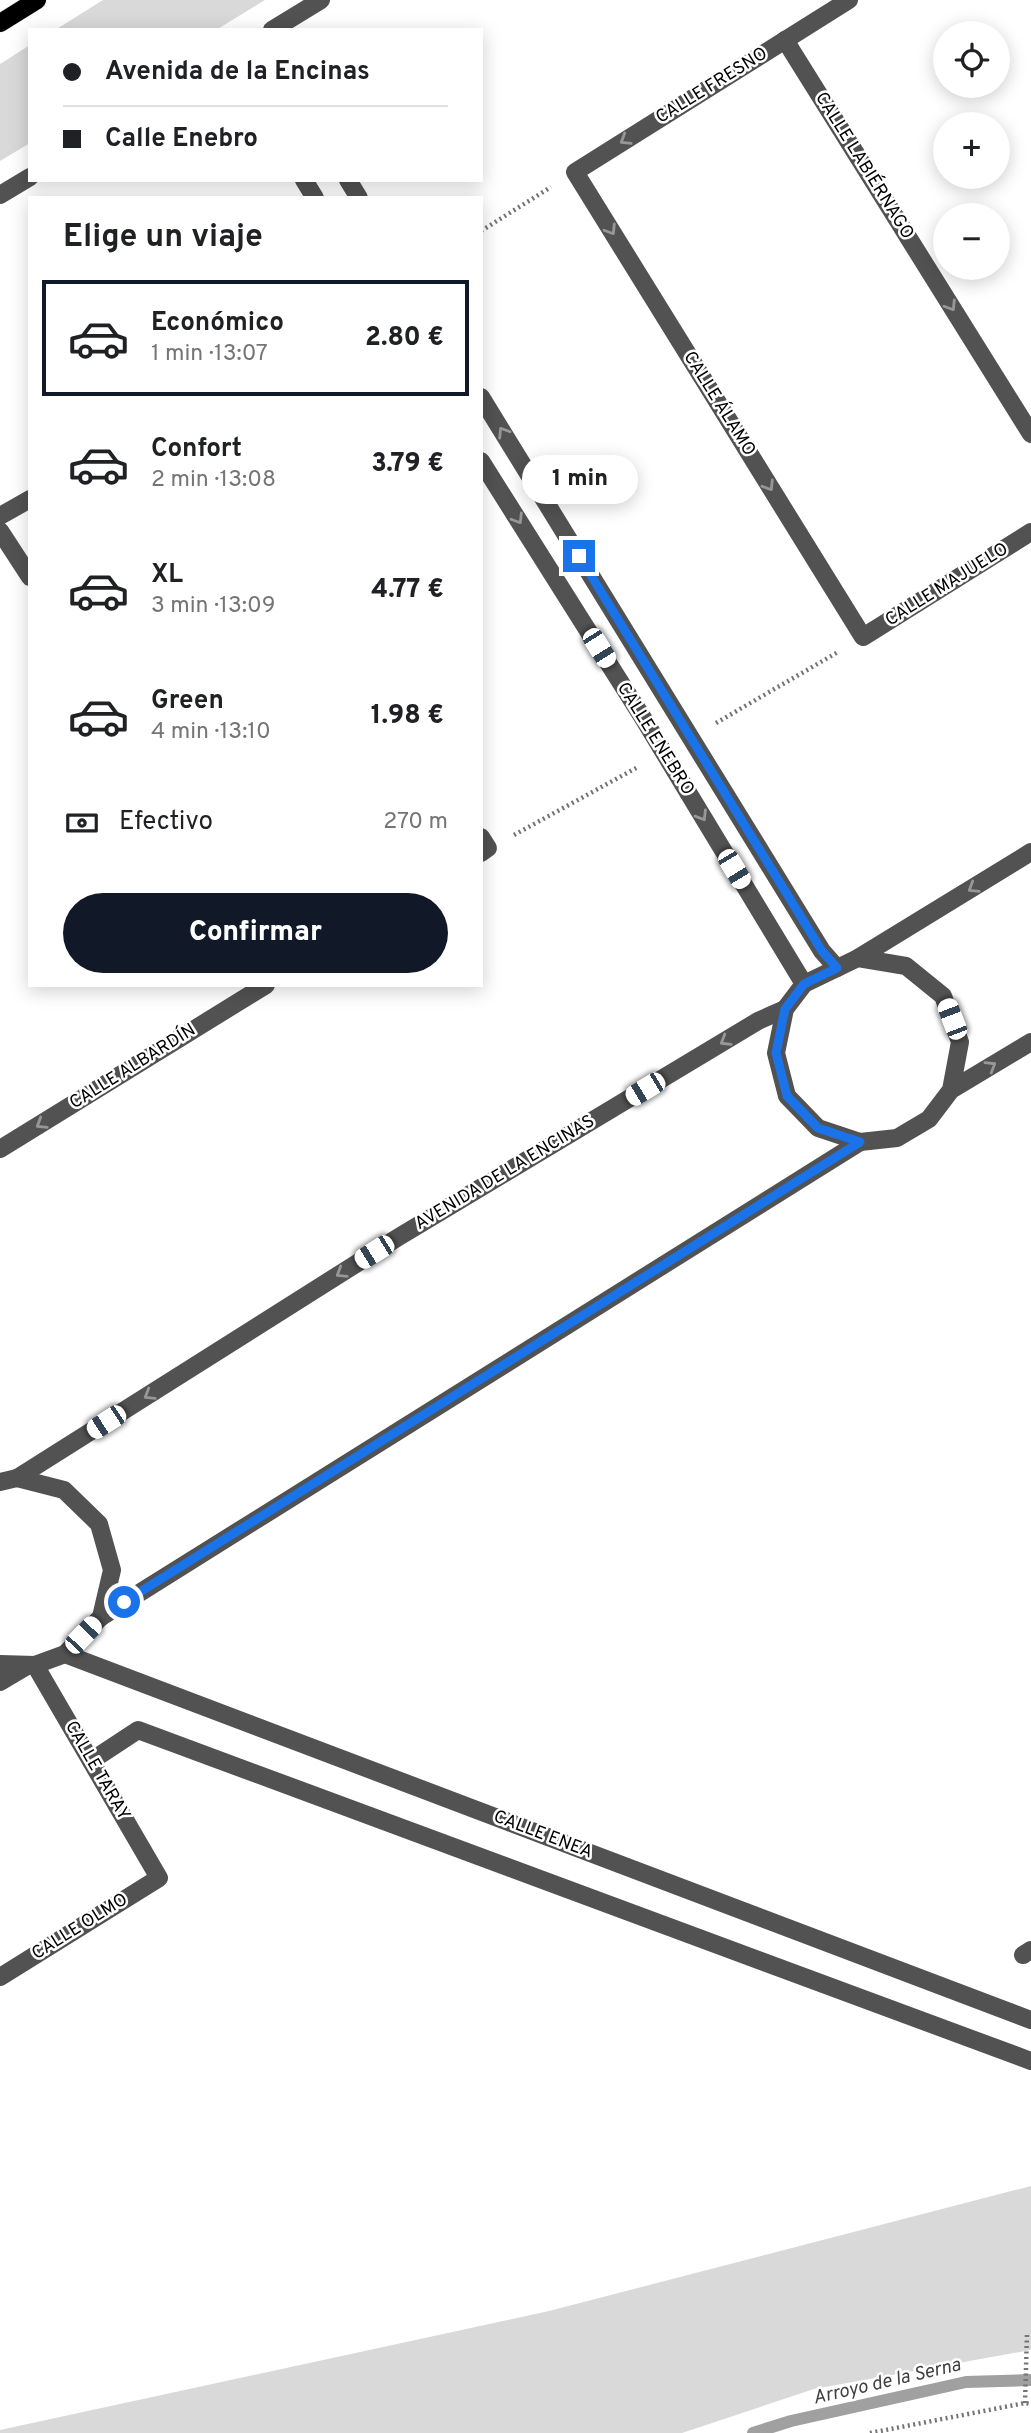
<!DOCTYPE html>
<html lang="es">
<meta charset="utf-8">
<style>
:root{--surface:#fff;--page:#f6f6f6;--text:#202124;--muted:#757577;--line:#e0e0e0;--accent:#111827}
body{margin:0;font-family:Overpass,sans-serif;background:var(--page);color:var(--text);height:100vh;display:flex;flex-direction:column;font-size:26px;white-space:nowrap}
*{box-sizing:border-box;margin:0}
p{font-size:23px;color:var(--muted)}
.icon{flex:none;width:38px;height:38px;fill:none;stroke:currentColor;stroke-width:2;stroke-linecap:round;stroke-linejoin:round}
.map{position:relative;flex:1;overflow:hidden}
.sheet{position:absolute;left:28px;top:196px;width:455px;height:791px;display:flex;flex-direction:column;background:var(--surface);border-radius:0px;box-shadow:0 4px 18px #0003}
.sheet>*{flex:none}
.banner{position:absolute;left:28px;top:28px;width:455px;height:154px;border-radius:0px;box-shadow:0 4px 18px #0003;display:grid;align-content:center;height:154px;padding:0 35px;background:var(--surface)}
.fabs{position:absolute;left:933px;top:21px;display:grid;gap:14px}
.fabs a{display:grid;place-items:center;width:77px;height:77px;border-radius:50%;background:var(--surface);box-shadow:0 4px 18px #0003;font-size:35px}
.end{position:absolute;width:32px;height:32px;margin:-16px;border:9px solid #1a73e8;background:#fff;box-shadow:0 0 0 4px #fff}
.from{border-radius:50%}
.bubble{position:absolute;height:49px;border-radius:24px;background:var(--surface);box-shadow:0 4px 18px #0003;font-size:23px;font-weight:800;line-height:49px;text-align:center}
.car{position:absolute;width:21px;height:42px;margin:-21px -10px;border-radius:9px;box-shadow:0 0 5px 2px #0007;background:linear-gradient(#fff 24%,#345 0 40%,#fff 0 76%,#345 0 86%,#fff 0)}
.banner b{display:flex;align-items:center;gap:24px;height:66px;font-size:26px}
.banner b+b{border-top:2px solid var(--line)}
.banner i{width:18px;height:18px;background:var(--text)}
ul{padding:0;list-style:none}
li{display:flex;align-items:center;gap:21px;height:116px;margin:0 14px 10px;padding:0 21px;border:4px solid transparent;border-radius:0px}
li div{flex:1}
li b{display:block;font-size:26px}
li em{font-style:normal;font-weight:800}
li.active{border-color:var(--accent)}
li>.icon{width:63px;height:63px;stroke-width:1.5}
h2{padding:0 35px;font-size:32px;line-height:84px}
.pay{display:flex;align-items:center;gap:18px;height:77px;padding:0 35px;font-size:26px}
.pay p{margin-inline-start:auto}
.primary-button{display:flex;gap:14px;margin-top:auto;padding:14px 35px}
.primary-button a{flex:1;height:80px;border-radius:42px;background:var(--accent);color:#fff;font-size:28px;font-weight:800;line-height:80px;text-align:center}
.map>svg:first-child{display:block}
.green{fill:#d9d9d9}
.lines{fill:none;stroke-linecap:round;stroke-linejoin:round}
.stream{stroke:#a0a0a0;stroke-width:12}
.major-casing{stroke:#dbdbdb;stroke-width:19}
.path{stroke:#747474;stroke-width:4.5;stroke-dasharray:2 3.5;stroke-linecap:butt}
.minor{stroke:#525252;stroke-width:18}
.major{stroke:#000;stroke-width:18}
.oneway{stroke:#979797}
.route{stroke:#1a73e8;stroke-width:9}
.labels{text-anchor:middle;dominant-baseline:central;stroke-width:5;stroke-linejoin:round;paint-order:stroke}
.street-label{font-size:18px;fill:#000;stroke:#fff}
.water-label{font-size:19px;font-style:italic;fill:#414141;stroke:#fff}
</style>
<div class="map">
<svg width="1031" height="2433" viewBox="0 0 1031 2433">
<rect width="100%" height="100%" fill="#fff"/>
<g class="green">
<polygon points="103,0 265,0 216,30 55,30"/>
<polygon points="30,45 30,143 0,161 0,64"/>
<polygon points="1031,2186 1031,2350 814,2389 682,2433 0,2433 0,2430 549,2311"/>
</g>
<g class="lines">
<polyline class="stream" points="753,2433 791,2421 966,2382 1031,2380"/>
<defs>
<polyline id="major" points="0,23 37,0"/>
</defs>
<use href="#major" class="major-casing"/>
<g class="path">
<polyline points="481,231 551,187"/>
<polyline points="716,723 838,652"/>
<polyline points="514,835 638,767"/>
<polyline points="1025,2403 1027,2334"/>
<polyline points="870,2433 1025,2403 1031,2404"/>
</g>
<g class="minor">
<polyline points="849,0 575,172 863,637 1031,532"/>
<polyline points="272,30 321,0"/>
<polyline points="785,40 1031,434"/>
<polyline points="304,180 315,198"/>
<polyline points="348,180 359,198"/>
<polyline points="0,195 30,177"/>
<polyline points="481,397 822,951 837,968"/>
<polyline points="481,461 643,718 804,984"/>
<polyline points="0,516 30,499"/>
<polyline points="0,531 30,577"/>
<polyline points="481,837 488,848 481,853"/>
<polyline points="858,958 1031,852"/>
<polyline points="951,1090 960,1042 943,996 906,966 858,958 804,984 785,1009 776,1053 787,1096 818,1128 860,1142 897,1138 929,1119 951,1090 1031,1042"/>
<polyline points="0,1149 266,985"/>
<polyline points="17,1478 397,1238 758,1021 785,1009"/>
<polyline points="0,1482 17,1478 64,1490 99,1524 112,1570 101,1617 65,1654 35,1665 0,1664"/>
<polyline points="101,1617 860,1142"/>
<polyline points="65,1654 1031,2020"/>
<polyline points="0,1682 27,1666"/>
<polyline points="91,1761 138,1730 1031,2061"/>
<polyline points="1023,1955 1031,1950"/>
<polyline points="0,1977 159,1878 35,1665"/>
</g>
<use href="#major" class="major"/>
</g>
<defs><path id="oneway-chevron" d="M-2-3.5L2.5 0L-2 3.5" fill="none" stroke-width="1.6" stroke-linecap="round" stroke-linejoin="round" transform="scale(1.75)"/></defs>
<g class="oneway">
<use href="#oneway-chevron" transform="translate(625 140) rotate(148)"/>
<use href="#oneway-chevron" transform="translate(611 230) rotate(58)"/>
<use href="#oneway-chevron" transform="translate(951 306) rotate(58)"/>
<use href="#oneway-chevron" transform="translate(503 432) rotate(-122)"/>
<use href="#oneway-chevron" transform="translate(769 486) rotate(58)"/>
<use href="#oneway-chevron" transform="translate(518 519) rotate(58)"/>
<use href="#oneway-chevron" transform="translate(702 816) rotate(59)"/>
<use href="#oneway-chevron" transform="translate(973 888) rotate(148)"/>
<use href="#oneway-chevron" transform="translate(725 1041) rotate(149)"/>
<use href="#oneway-chevron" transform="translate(991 1066) rotate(-31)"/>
<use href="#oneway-chevron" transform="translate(41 1124) rotate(148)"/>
<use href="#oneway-chevron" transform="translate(341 1273) rotate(148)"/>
<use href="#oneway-chevron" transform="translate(149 1395) rotate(148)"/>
</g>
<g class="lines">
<polyline class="route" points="124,1602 860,1142 818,1128 787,1096 776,1053 785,1009 804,984 837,968 822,951 579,556"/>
</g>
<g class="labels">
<g class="street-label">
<text transform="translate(712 86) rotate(-32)">CALLE FRESNO</text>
<text transform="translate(864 166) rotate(58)">CALLE LABIÉRNAGO</text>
<text transform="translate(719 404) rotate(58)">CALLE ÁLAMO</text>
<text transform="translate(947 585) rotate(-32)">CALLE MAJUELO</text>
<text transform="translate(655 739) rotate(58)">CALLE ENEBRO</text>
<text transform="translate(133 1067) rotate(-32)">CALLE ALBARDÍN</text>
<text transform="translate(505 1173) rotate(-31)">AVENIDA DE LA ENCINAS</text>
<text transform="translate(97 1771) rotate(60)">CALLE TARAY</text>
<text transform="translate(543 1835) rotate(21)">CALLE ENEA</text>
<text transform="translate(80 1927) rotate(-32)">CALLE OLMO</text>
</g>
<g class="water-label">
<text transform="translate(887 2382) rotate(-13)">Arroyo de la Serna</text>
</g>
</g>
</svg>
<div class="fabs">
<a><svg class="icon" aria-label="locate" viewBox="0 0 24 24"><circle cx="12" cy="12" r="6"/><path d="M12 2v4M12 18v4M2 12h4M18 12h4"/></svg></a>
<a>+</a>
<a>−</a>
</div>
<i class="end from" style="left:124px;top:1602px"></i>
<i class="end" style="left:579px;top:556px"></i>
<div class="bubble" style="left:522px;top:455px;width:116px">1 min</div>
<i class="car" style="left:599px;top:648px;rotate:148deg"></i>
<i class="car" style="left:734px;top:869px;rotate:149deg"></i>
<i class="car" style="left:952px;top:1019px;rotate:339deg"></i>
<i class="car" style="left:645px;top:1089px;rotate:239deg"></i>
<i class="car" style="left:374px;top:1252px;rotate:238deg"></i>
<i class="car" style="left:106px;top:1422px;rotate:237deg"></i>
<i class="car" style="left:83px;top:1635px;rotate:44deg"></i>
<div class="banner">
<b><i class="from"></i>Avenida de la Encinas</b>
<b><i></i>Calle Enebro</b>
</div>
<section class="sheet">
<h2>Elige un viaje</h2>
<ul>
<li class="active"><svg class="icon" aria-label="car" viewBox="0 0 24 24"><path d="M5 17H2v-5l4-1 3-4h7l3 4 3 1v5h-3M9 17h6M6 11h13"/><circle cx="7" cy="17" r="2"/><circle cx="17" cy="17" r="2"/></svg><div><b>Económico</b><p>1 min · 13:07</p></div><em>2.80 €</em></li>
<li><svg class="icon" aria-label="car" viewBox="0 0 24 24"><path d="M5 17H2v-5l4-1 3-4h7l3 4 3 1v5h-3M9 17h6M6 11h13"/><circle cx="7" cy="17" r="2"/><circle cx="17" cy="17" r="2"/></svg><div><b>Confort</b><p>2 min · 13:08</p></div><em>3.79 €</em></li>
<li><svg class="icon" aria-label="car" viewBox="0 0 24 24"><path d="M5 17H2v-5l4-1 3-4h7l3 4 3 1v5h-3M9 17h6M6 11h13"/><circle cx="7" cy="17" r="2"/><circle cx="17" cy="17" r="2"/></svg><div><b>XL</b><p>3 min · 13:09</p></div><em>4.77 €</em></li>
<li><svg class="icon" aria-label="car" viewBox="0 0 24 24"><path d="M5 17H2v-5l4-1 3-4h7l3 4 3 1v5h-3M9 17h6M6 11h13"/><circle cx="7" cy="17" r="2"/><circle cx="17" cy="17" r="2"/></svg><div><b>Green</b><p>4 min · 13:10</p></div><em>1.98 €</em></li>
</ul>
<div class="pay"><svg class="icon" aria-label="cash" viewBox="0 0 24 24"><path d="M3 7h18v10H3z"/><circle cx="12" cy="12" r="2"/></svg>Efectivo<p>270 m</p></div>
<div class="primary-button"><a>Confirmar</a></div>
</section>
</div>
